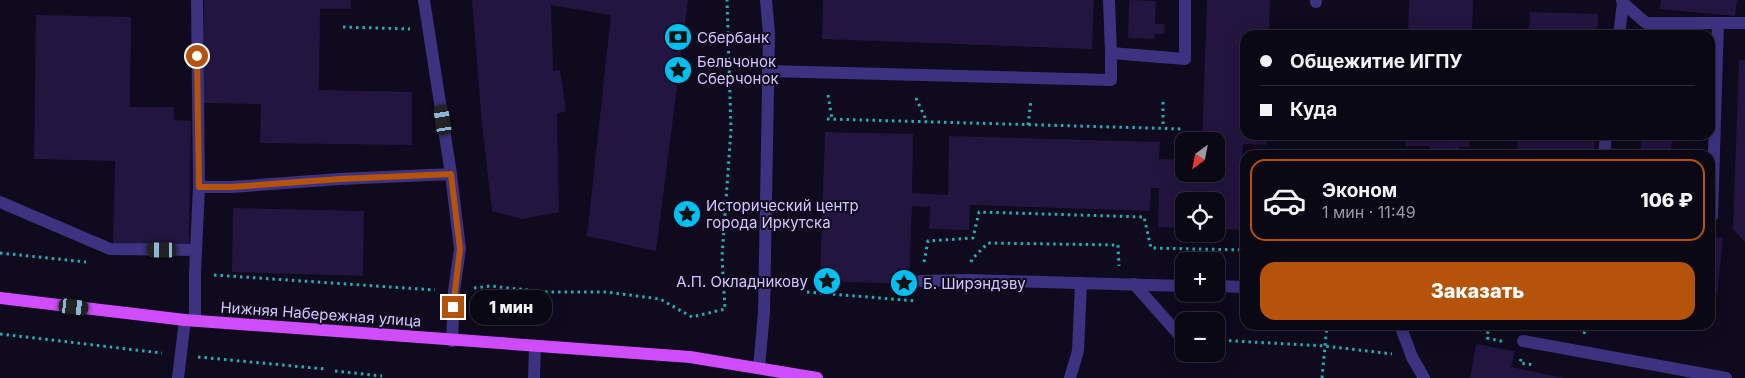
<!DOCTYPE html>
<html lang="ru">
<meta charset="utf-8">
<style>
:root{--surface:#0b0816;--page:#14111f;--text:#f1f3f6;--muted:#9a9aa1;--line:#2b2935;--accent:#b45309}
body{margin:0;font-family:Inter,sans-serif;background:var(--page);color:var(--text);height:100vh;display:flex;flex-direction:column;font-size:19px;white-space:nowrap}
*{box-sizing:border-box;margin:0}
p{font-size:16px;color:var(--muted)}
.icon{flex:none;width:28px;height:28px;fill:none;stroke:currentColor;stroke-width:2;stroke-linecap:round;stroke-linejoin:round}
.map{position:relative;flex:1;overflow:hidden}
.details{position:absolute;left:1240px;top:150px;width:475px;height:180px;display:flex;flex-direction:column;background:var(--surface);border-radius:15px;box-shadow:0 5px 20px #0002,0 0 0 1px var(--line)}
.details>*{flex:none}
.hud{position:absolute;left:1240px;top:30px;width:475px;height:110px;border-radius:15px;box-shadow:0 5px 20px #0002,0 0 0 1px var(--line);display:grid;align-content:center;height:110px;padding:0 20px;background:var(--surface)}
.needle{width:32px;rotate:212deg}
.buttons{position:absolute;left:1175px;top:132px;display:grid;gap:10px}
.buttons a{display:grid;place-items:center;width:50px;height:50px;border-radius:10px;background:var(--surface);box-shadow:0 5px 20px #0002,0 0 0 1px var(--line);font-size:25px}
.end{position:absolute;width:22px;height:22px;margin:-11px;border:6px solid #b45309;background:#fff;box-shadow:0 0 0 2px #fff}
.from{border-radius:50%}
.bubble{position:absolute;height:35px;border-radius:15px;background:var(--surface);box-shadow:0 5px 20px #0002,0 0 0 1px var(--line);font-size:16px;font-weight:800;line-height:35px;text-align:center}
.car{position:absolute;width:15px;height:30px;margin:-15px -8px;border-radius:6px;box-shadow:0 0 4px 1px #0007;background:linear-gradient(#222 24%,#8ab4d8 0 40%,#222 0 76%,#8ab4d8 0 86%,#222 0)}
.hud b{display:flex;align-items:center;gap:18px;height:48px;font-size:19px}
.hud b+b{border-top:1px solid var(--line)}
.hud i{width:12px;height:12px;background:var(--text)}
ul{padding:9px 0 0;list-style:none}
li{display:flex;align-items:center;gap:15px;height:82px;margin:0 10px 8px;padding:0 10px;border:2px solid transparent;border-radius:15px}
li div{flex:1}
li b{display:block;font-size:19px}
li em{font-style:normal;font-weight:800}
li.active{border-color:var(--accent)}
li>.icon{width:45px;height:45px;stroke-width:1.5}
.primary-button{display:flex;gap:10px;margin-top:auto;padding:10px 20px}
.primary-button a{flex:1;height:58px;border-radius:15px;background:var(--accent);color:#fff;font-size:20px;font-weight:800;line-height:58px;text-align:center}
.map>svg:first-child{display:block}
.building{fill:#22153f}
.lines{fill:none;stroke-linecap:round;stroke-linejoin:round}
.path{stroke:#25aeb4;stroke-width:3;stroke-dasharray:2.5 4;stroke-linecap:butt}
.minor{stroke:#3d327f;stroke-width:12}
.major{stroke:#cf4dff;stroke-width:12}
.route{stroke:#b45309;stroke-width:6}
.labels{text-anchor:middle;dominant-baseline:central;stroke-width:4;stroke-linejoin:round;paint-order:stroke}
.poi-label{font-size:15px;fill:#d2c6ff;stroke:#0f0a1d;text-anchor:start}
.street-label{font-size:15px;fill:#d2c6ff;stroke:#0f0a1d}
</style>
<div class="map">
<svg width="1745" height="378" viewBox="0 0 1745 378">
<rect width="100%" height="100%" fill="#0f0a1d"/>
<g class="building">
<polygon points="204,0 351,0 351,9 320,9 319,90 412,92 412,145 260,143 261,104 203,103"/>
<polygon points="472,0 688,0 656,251 587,236 611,15 551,5 553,71 560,70 566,111 557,114 559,212 522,219 492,211 482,124"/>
<polygon points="823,0 1094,0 1092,49 822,39"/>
<polygon points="1129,0 1156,1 1155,24 1165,24 1164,34 1155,34 1154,39 1128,38"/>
<polygon points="1207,0 1270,0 1269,35 1245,35 1245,135 1266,135 1266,145 1243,144 1242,162 1245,162 1245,230 1216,229 1216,201 1184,201 1184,228 1158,227 1159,188 1151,188 1150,211 970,205 969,230 929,229 930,207 912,206 909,284 820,281 825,132 913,134 912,193 948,195 949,136 1160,142 1159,159 1184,160 1184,174 1216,174 1216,141 1202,141"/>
<polygon points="1409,0 1473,0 1472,35 1408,35"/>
<polygon points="1661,0 1737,0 1735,16 1660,9"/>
<polygon points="1530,12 1598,14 1597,35 1529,35"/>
<polygon points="36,15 131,17 130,107 174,107 174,120 191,121 189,245 113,244 115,161 34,159"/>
<polygon points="1739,60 1745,60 1745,242 1733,229"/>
<polygon points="1406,135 1469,135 1469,147 1459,147 1459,155 1430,155 1430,146 1405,146"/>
<polygon points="1518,135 1595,135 1594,155 1517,155"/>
<polygon points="1642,135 1672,135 1671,155 1640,155"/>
<polygon points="233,208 364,211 363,276 232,272"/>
<polygon points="1710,237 1723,238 1717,295 1710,294"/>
<polygon points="1476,344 1515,351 1511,367 1564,378 1470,378"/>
</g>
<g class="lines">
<g class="path">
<polyline points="343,27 410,29"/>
<polyline points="828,95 832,119"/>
<polyline points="916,98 927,122"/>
<polyline points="1163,102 1163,128"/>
<polyline points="827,119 1184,129"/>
<polyline points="1028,125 1031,100"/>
<polyline points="0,253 86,262"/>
<polyline points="924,262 928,241 973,238 979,212 1144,217 1151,248 1245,250"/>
<polyline points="971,262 972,259 988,243 1118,245 1119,266"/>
<polyline points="214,275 435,290"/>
<polyline points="474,288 490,286 547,292 606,292 660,299 692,317 725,309 722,257 731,129 727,0"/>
<polyline points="807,292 916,301"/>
<polyline points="1489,325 1487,338 1505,342"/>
<polyline points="0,334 162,353"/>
<polyline points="1584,334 1586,325"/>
<polyline points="1216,340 1325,346 1392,354"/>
<polyline points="198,357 325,369"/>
<polyline points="1521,359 1520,363 1535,365"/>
<polyline points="335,371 382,376"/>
<polyline points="1322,378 1327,325"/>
</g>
<g class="minor">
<polyline points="424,0 451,174"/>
<polyline points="1109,0 1111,53 1185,59 1185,0"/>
<polyline points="1316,0 1316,2"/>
<polyline points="1622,0 1623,3 1646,23 1745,23"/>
<polyline points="1619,35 1623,3"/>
<polyline points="768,71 1111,80 1111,53"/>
<polyline points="1604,155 1606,135"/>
<polyline points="199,187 231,187 340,179 451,174 460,249 454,291 452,341"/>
<polyline points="0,202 110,249 196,250"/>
<polyline points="1712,216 1718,23"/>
<polyline points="921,281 967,280 1184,286"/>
<polyline points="1134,284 1182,338"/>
<polyline points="1216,286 1245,287"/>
<polyline points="195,321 195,273 199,187 197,0"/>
<polyline points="1400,325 1412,357 1424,378"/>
<polyline points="1523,341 1726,378"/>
<polyline points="759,368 764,312 769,33 766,0"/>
<polyline points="178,378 185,320"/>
<polyline points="534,378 535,347"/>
<polyline points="1070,378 1078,351 1081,283"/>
</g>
<polyline class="major" points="0,298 185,320 690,357 817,378"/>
</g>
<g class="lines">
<polyline class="route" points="197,56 199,187 231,187 340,179 451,174 460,249 453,307"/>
</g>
<defs>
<symbol id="bank-disc" viewBox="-11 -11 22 22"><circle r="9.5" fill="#00c0f1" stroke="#0f0a1d"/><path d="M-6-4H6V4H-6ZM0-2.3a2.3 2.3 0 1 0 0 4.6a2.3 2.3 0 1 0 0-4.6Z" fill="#111"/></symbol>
<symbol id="sight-disc" viewBox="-11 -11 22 22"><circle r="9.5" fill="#00c0f1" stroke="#0f0a1d"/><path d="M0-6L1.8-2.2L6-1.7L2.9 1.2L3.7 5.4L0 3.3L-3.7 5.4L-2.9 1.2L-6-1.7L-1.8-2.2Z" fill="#111"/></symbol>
</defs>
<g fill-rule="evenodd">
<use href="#bank-disc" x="662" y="21" width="32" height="32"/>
<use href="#sight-disc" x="662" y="54" width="32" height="32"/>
<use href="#sight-disc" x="671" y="198" width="32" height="32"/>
<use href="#sight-disc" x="811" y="265" width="32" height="32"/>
<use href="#sight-disc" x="888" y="267" width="32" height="32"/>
</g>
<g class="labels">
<g class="poi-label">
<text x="697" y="37">Сбербанк</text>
<text x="697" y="61">Бельчонок<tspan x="697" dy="17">Сберчонок</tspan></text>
<text x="706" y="205">Исторический центр<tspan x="706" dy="17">города Иркутска</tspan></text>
<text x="808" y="281" text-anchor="end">А.П. Окладникову</text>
<text x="923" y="283">Б. Ширэндэву</text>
</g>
<g class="street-label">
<text transform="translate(321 314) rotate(4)">Нижняя Набережная улица</text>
</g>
</g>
</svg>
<div class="buttons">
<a><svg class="needle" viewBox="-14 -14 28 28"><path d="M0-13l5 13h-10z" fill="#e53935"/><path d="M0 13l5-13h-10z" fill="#9a9aa1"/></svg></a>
<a><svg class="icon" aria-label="locate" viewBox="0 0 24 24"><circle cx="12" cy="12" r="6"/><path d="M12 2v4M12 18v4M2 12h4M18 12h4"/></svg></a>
<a>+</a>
<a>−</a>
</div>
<i class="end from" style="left:197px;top:56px"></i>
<i class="end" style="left:453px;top:307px"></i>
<div class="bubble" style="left:470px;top:290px;width:82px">1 мин</div>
<i class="car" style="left:443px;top:120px;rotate:351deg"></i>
<i class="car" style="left:162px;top:250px;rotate:270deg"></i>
<i class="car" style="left:74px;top:307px;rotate:97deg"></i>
<div class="hud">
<b><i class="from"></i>Общежитие ИГПУ</b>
<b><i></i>Куда</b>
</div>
<section class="details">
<ul>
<li class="active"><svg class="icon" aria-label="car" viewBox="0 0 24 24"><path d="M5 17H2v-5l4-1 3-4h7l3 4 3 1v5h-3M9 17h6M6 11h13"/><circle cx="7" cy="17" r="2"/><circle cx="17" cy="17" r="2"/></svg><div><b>Эконом</b><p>1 мин · 11:49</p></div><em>106 ₽</em></li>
</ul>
<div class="primary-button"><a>Заказать</a></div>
</section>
</div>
